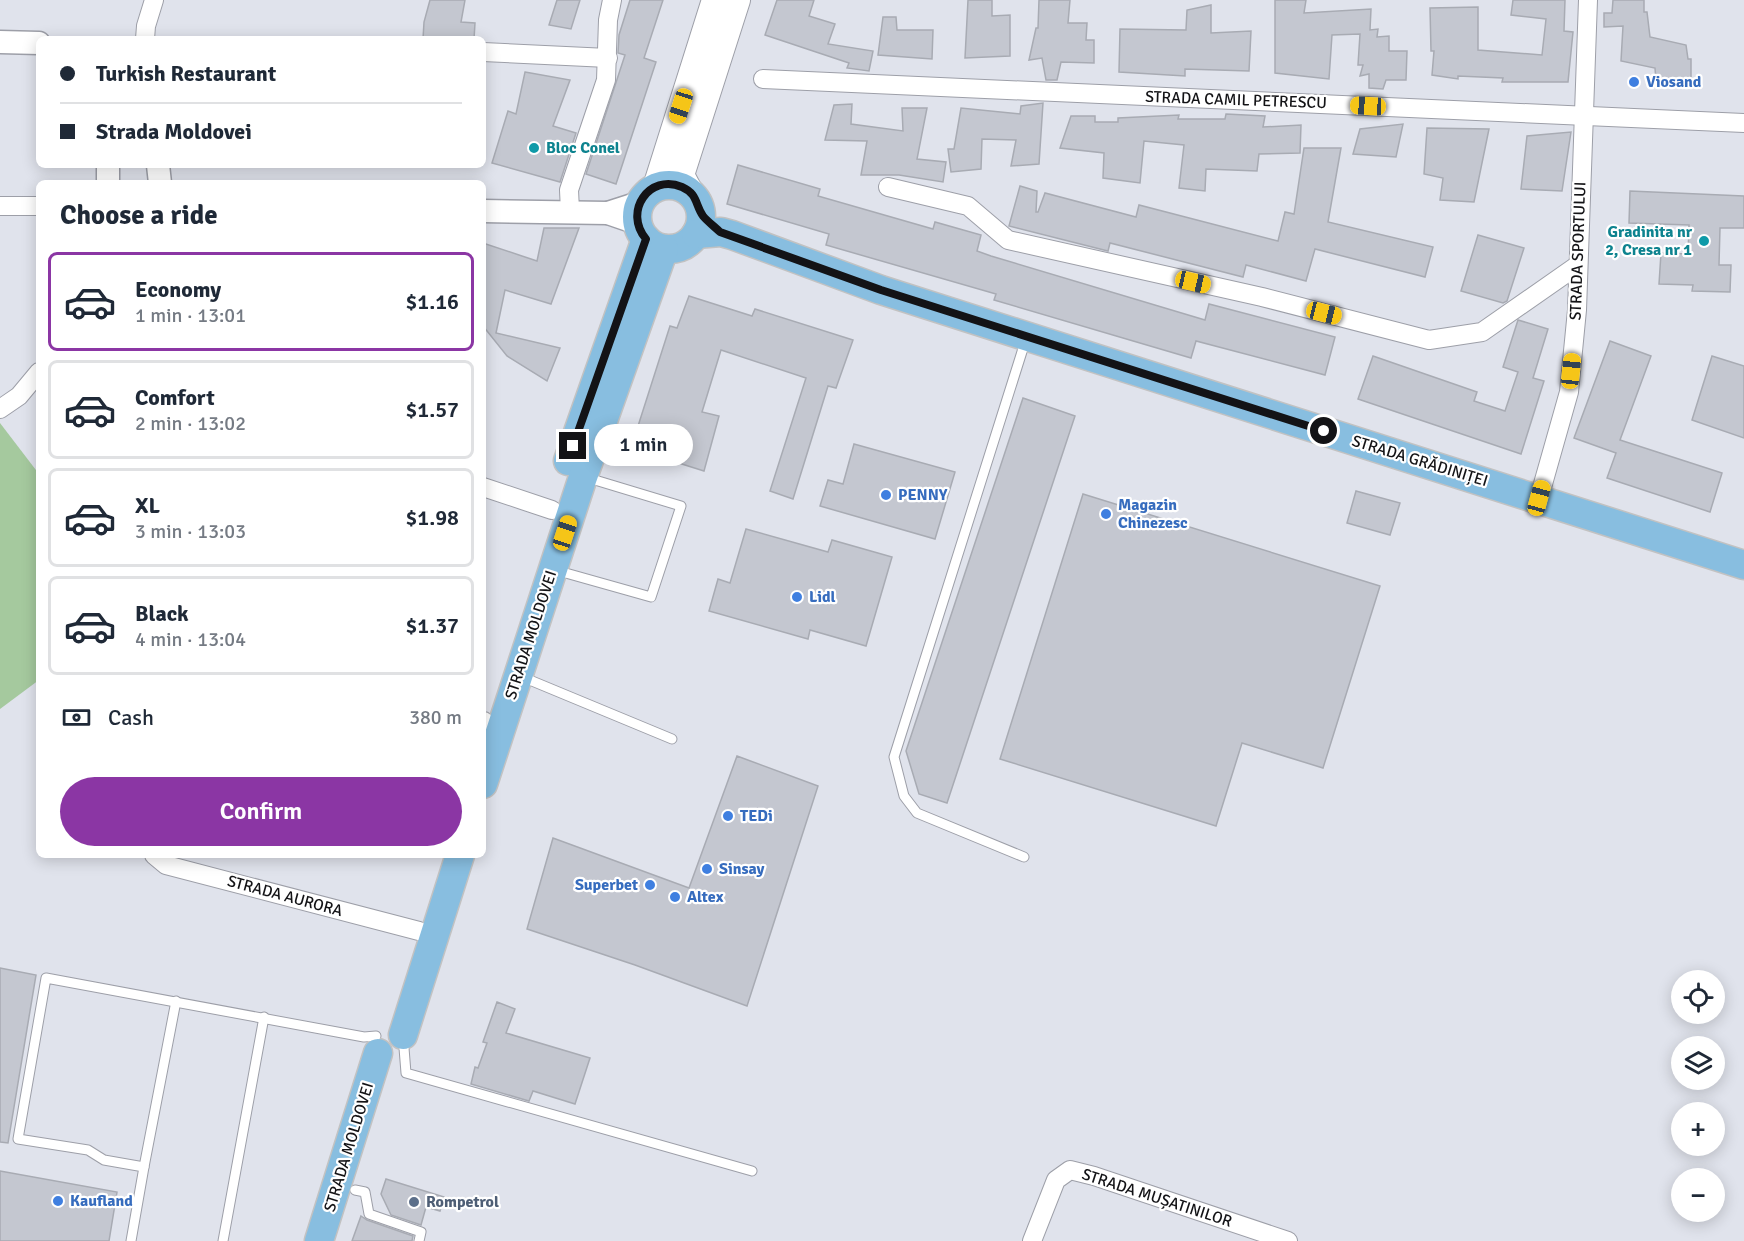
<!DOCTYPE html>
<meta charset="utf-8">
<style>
:root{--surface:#fff;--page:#f6f6f7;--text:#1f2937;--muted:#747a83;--line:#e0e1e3;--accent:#8b36a4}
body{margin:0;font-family:Signika,sans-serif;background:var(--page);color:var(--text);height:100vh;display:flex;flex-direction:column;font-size:22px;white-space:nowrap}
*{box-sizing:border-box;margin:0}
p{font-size:20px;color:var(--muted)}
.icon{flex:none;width:33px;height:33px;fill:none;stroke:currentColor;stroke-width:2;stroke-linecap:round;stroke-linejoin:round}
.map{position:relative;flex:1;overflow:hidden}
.panel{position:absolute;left:36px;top:180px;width:450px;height:678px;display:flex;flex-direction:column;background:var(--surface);border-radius:9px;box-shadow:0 3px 15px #0003}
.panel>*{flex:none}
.hud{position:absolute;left:36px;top:36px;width:450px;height:132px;border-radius:9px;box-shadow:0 3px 15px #0003;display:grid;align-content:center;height:132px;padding:0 24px;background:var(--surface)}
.controls{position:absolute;left:1671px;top:970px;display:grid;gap:12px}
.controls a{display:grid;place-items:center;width:54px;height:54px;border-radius:50%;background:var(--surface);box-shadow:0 3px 15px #0003;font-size:30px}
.end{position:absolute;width:27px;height:27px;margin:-14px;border:8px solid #131316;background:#fff;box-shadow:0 0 0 3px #fff}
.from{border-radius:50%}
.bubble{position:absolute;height:42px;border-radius:21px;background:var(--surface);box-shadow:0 3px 15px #0003;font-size:20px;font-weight:600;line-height:42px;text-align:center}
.car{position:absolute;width:18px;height:36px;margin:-18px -9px;border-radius:8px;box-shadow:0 0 4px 2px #0007;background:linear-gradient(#f5c518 24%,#345 0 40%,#f5c518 0 76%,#345 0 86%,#f5c518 0)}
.hud b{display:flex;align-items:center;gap:21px;height:57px;font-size:22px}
.hud b+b{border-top:2px solid var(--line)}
.hud i{width:15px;height:15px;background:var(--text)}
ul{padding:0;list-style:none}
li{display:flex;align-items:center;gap:18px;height:99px;margin:0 12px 9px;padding:0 12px;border:3px solid var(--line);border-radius:9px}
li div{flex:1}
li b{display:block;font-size:22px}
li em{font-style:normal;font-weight:600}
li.active{border-color:var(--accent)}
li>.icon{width:54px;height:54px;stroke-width:1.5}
h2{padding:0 24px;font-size:27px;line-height:72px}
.pay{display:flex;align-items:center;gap:15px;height:66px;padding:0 24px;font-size:22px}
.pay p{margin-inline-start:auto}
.button{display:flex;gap:12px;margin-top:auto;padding:12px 24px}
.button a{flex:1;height:69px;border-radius:36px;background:var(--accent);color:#fff;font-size:24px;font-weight:600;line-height:69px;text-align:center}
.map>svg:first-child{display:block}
.green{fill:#a5c99e}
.building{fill:#c4c7d0;stroke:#a8abb3;stroke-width:1.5}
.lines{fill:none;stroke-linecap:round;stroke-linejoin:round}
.service-casing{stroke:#9d9fa8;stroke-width:11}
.minor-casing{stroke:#9d9fa8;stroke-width:20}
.tertiary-casing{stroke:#9d9fa8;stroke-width:25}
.secondary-casing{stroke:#9d9fa8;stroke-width:28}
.primary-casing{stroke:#c2c2c2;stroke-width:31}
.service{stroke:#fff;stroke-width:9}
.minor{stroke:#fff;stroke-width:18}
.tertiary{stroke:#fff;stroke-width:22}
.secondary{stroke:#fff;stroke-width:26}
.primary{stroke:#88bee0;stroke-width:28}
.route{stroke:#131316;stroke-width:8}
.shop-dot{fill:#3f7fe0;stroke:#fff;stroke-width:2}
.culture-dot{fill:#0f9aa8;stroke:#fff;stroke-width:2}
.service-dot{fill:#5c6f8a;stroke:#fff;stroke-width:2}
.labels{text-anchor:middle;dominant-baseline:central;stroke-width:4.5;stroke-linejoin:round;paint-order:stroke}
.shop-label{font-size:16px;font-weight:bold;fill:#366cbe;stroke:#fff;text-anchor:start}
.street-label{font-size:16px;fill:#131316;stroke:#fff}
.culture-label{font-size:16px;font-weight:bold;fill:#0d838f;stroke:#fff;text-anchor:start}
.service-label{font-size:16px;font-weight:bold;fill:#4e5e75;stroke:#fff;text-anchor:start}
</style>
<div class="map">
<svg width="1744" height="1241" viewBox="0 0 1744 1241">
<rect width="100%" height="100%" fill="#e0e3ec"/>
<polygon class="green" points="0,423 39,474 39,680 0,709"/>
<g class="building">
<polygon points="430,0 465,0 461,22 475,23 474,39 423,39 424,22"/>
<polygon points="557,0 580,0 571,29 549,25"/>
<polygon points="630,0 663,0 644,58 656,62 616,184 586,174 625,55 618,53 619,35"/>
<polygon points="777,0 814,0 809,16 835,24 828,44 873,51 869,71 847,68 849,63 765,35"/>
<polygon points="968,0 992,0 992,16 1010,15 1010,56 965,58"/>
<polygon points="1039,0 1070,0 1068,23 1087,23 1086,40 1094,40 1094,63 1061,62 1057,80 1046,80 1042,58 1029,60 1036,28 1038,28"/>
<polygon points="1275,0 1306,0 1304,13 1371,9 1370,30 1378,29 1377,37 1389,36 1389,51 1407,51 1406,80 1386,80 1383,89 1369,88 1369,74 1360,76 1363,65 1358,65 1360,34 1332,35 1329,79 1275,73"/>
<polygon points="1513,0 1565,0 1564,31 1573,32 1568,82 1502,82 1503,78 1458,76 1458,79 1432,75 1434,51 1431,51 1430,8 1478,7 1478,50 1542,55 1546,19 1511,15"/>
<polygon points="1613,0 1644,0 1644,12 1647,12 1650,37 1686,45 1688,59 1691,59 1691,82 1656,81 1655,68 1621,61 1623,26 1604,27 1604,13 1612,13"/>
<polygon points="1211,5 1211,33 1251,31 1249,71 1185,69 1185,76 1119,72 1120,29 1186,30 1187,10"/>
<polygon points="883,17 896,17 897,30 933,30 932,59 878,55"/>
<polygon points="525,72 570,80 553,126 576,133 560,182 492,163 508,111 516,114"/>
<polygon points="1043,103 1039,164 1011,166 1016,140 982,139 981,169 951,172 948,149 954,149 961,108 1020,114 1021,106"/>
<polygon points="852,104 851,124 903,131 902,108 927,108 917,159 946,162 943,182 899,175 861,175 867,141 825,140 834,105"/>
<polygon points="1226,114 1265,116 1263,127 1301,125 1300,153 1259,154 1257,171 1206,169 1205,191 1179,188 1184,145 1144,141 1140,183 1103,178 1104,153 1060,148 1071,116 1095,116 1095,122 1118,122 1118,118 1179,115 1178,119 1225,119"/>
<polygon points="1403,124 1396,157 1353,154 1360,129"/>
<polygon points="1427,128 1489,129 1474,202 1440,200 1443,178 1424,174"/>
<polygon points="1571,132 1562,191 1521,189 1527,136"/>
<polygon points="1304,148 1341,148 1328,222 1433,247 1425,277 1315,249 1306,281 1246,265 1243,277 1110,243 1108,251 1009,226 1020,186 1037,191 1036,212 1038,212 1045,193 1136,217 1139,205 1278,241 1285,212 1294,214"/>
<polygon points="738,165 820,189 818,196 933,229 935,222 981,235 977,251 991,256 1205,320 1209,304 1335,337 1325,375 1196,341 1191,358 994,300 996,294 826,245 829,234 727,204"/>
<polygon points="1630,191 1744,196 1744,228 1720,228 1719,265 1731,265 1730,292 1692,291 1693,285 1659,284 1661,253 1688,254 1689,225 1629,223"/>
<polygon points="544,228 579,228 551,304 505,290 496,333 560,348 547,381 507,356 483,326 483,243 537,261"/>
<polygon points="1478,235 1524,248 1507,301 1503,303 1461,291"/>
<polygon points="689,296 752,316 755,309 853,340 836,388 828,386 793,499 770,491 806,378 721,350 702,412 719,416 704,471 631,448 670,326 677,328"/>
<polygon points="1518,320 1548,329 1533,378 1544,381 1521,454 1358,399 1373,356 1477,392 1474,401 1505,411 1518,372 1503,367"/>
<polygon points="1610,341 1651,356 1620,440 1722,473 1710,512 1607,478 1616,453 1574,438"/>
<polygon points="1712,356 1744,366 1744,438 1692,420"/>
<polygon points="1023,398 1075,416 947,803 919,794 906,751"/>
<polygon points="854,444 955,472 935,539 820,506 828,480 843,484"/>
<polygon points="1356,491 1400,503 1390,535 1347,523"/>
<polygon points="1083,494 1380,586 1323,768 1242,743 1216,826 1000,759"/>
<polygon points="746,529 828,552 832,540 892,557 866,646 810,630 808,639 709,611 718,579 730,583"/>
<polygon points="737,756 818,786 747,1006 635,965 527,929 553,838 689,888"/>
<polygon points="0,968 36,975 8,1143 0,1142"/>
<polygon points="497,1002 515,1009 506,1033 590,1058 575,1104 533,1091 529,1101 471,1084 475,1067 478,1068 487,1043 483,1042"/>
<polygon points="0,1171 117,1192 109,1241 0,1241"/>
<polygon points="386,1179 444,1197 440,1211 426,1207 421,1225 391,1215 381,1194"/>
<polygon points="361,1216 367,1220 413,1236 412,1241 352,1241"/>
</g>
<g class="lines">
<defs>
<g id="service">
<polyline points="555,570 651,597 681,506 585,477"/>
<polyline points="520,676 672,739"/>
<polyline points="1024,857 917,813 904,796 894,757 1026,339"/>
<polyline points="404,1048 406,1073 752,1171"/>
<polyline points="144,1167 176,1001"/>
<polyline points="355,1190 365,1192 369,1214 421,1232 419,1241"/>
<polyline points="131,1241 144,1167 104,1160 88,1150 18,1139 46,978 364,1037 376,1036"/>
<polyline points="223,1241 264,1017"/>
</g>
<g id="minor">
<polyline points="145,39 146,26 154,0"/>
<polyline points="483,52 608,58"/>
<polyline points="763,79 1744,123"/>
<polyline points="888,187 968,206 1008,240 1262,297 1429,340 1482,332 1578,265"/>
<polyline points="0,206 39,206"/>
<polyline points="570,211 569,190 606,80 608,20 612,0"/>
<polyline points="0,409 19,396 39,372"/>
<polyline points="483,487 552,510"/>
<polyline points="1539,498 1569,392 1577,310 1588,0"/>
<polyline points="483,721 484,721"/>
<polyline points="154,855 166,865 419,931"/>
<polyline points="1032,1241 1056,1180 1070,1170 1094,1176 1288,1241"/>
</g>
<g id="tertiary">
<polyline points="0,42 39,43"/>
<polyline points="158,165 160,183"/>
<polyline points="108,183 108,165"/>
<polyline points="483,211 608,213"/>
<polyline points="637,223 608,213 639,203"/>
</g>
<g id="secondary">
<polyline points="656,187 715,0"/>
<polyline points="690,192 681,175 737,0"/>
</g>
<g id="primary">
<circle cx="669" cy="217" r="32"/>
<polyline points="696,234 721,232 732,235 881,290 1744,565"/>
<polyline points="568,461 646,239"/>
<polyline points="483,784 583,477 664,249"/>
<polyline points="403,1035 460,855"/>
<polyline points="319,1241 378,1053"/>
</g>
</defs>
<use href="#service" class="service-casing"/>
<use href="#minor" class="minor-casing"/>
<use href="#tertiary" class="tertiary-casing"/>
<use href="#secondary" class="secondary-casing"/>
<use href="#primary" class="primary-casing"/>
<use href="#service" class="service"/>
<use href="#minor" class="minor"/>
<use href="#tertiary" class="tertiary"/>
<use href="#secondary" class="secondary"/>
<use href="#primary" class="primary"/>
</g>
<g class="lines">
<path class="route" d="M573,446L646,239C623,212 649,173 682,187C698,194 695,205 703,216C708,222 715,227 720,232L881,290L1324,431"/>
</g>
<g class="shop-dot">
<circle cx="1634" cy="82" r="6"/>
<circle cx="886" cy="495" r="6"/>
<circle cx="1106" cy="514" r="6"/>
<circle cx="797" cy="597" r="6"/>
<circle cx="728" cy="816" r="6"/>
<circle cx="707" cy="869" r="6"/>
<circle cx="650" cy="885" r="6"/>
<circle cx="675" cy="897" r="6"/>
<circle cx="58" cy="1201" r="6"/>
</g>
<g class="culture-dot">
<circle cx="534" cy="148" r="6"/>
<circle cx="1704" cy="241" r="6"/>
</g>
<circle class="service-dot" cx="414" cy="1202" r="6"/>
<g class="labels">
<g class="shop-label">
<text x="1646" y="82">Viosand</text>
<text x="898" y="495">PENNY</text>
<text x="1118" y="505">Magazin<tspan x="1118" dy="18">Chinezesc</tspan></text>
<text x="809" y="597">Lidl</text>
<text x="740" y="816">TEDi</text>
<text x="719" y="869">Sinsay</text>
<text x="638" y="885" text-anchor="end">Superbet</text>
<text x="687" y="897">Altex</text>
<text x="70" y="1201">Kaufland</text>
</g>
<g class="street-label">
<text transform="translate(1236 100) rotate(2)">STRADA CAMIL PETRESCU</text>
<text transform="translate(1578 251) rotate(-88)">STRADA SPORTULUI</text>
<text transform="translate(1420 461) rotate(17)">STRADA GRĂDINIȚEI</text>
<text transform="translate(531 635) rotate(-72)">STRADA MOLDOVEI</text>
<text transform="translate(285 896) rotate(15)">STRADA AURORA</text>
<text transform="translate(349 1147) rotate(-73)">STRADA MOLDOVEI</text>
<text transform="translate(1157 1198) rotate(18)">STRADA MUȘATINILOR</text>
</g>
<g class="culture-label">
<text x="546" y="148">Bloc Conel</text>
<text x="1692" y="232" text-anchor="end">Gradinita nr<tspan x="1692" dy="18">2, Cresa nr 1</tspan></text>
</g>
<g class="service-label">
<text x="426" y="1202">Rompetrol</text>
</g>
</g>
</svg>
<div class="controls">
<a><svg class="icon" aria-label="locate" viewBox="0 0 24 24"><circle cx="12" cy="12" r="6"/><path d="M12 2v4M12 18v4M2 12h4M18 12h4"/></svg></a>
<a><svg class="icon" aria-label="layers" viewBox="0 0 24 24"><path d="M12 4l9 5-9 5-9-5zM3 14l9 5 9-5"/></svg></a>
<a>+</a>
<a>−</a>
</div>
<i class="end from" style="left:1324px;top:431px"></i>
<i class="end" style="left:573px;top:446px"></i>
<div class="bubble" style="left:594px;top:424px;width:99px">1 min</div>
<i class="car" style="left:681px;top:106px;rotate:198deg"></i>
<i class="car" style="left:1368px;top:106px;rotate:273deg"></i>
<i class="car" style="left:1193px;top:282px;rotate:103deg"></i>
<i class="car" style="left:1324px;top:313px;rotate:104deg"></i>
<i class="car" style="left:1571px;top:371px;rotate:6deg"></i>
<i class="car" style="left:1539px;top:498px;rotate:15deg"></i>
<i class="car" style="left:565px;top:533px;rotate:18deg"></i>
<div class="hud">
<b><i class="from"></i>Turkish Restaurant</b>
<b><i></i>Strada Moldovei</b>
</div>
<section class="panel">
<h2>Choose a ride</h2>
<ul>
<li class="active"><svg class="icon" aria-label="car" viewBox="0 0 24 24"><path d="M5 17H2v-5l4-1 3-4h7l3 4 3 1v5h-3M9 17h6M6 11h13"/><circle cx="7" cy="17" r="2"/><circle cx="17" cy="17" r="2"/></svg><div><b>Economy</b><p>1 min · 13:01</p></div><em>$1.16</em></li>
<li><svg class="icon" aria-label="car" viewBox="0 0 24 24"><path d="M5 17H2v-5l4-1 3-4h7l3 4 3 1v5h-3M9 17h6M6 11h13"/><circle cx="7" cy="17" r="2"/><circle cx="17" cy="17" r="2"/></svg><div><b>Comfort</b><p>2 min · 13:02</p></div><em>$1.57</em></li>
<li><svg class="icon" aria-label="car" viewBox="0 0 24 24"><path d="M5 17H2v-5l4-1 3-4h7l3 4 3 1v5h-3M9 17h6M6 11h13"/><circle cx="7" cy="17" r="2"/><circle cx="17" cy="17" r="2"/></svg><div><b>XL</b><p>3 min · 13:03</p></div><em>$1.98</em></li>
<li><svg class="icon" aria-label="car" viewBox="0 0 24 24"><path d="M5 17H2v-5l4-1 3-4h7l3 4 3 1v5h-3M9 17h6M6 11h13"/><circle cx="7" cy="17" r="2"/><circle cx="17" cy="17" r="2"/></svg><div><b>Black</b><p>4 min · 13:04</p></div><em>$1.37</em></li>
</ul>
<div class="pay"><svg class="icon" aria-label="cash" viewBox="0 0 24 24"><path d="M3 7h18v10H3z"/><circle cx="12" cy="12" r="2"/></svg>Cash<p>380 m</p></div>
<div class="button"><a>Confirm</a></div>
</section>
</div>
